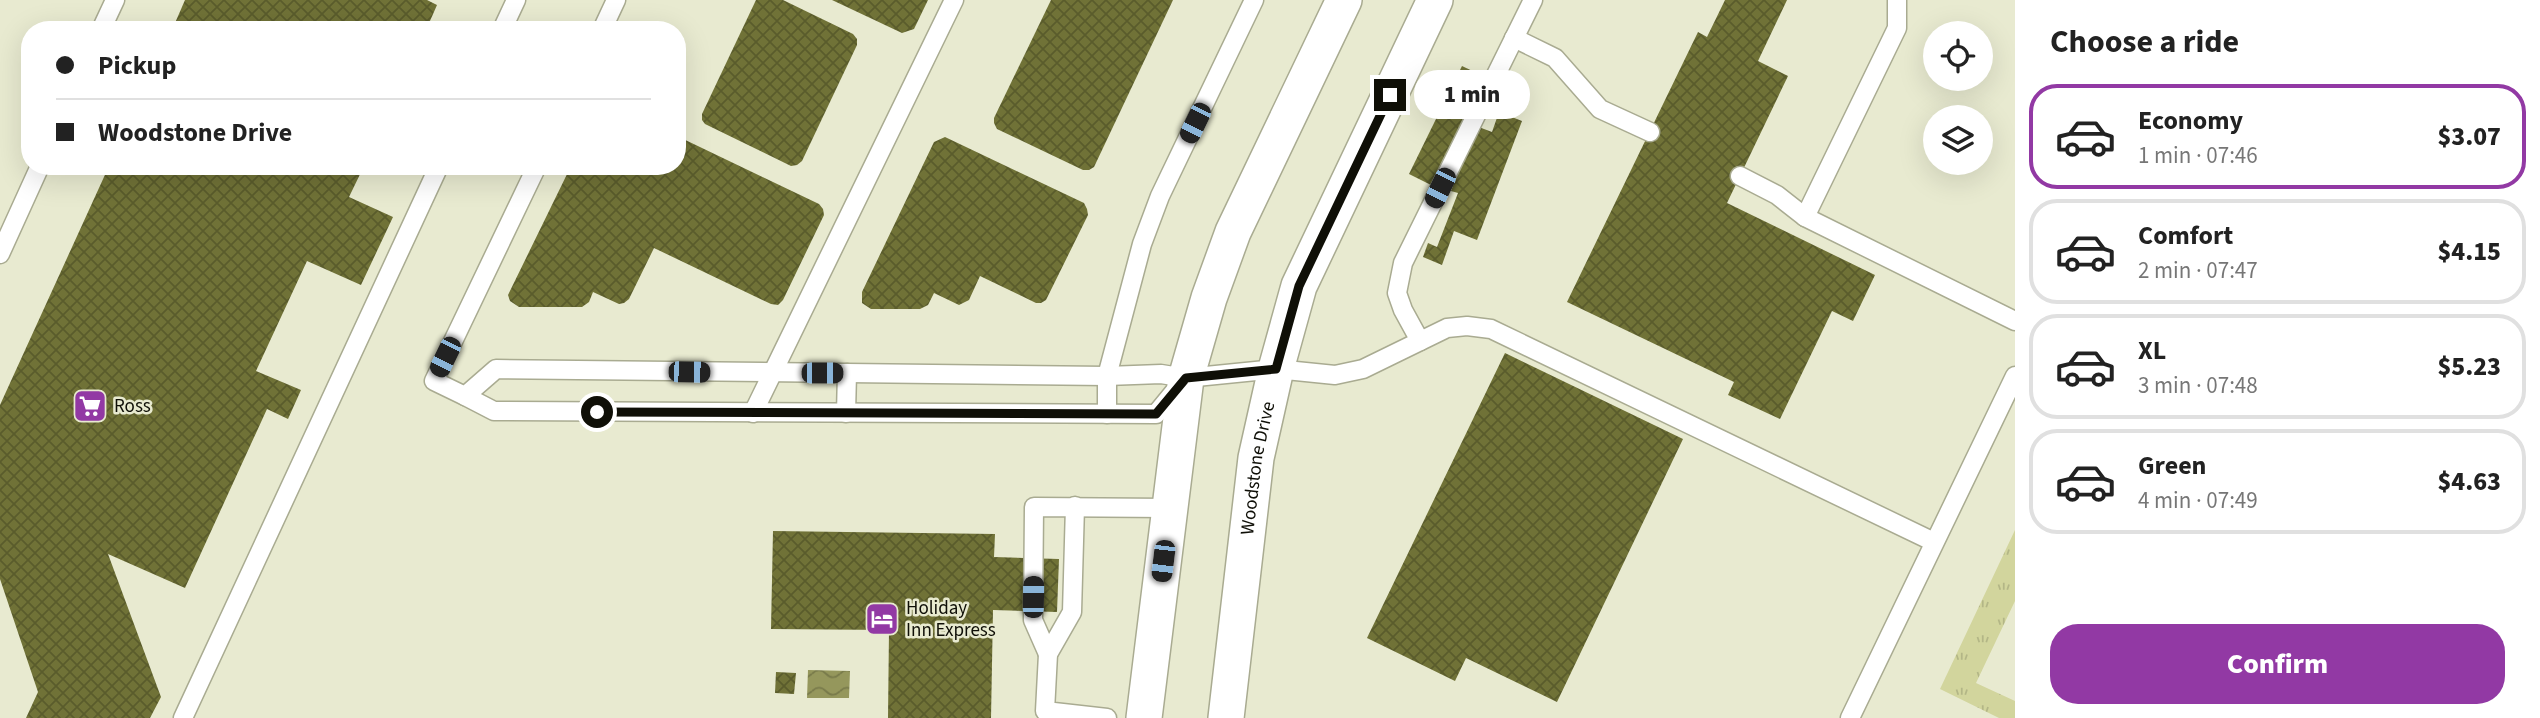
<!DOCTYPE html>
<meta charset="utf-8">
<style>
:root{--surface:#fff;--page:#f2f2f2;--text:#222;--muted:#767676;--line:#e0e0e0;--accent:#9239a4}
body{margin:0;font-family:"Source Sans 3",sans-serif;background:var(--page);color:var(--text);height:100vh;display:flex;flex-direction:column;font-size:26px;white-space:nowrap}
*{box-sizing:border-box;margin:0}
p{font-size:23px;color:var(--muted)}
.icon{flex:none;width:38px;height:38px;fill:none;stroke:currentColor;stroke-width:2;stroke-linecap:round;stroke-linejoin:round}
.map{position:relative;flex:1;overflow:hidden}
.sheet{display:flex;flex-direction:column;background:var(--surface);width:525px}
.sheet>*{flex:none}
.top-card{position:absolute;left:21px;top:21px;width:665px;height:154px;border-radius:28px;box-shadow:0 7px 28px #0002;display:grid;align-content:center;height:154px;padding:0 35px;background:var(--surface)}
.fabs{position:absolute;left:1923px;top:21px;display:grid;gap:14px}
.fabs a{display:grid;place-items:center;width:70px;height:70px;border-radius:50%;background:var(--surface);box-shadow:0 7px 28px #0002;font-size:35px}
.end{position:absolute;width:32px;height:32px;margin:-16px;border:9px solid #0f0f07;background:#fff;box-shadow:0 0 0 4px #fff}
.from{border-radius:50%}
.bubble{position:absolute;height:49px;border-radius:24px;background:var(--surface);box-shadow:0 7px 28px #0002;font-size:23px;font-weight:800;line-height:49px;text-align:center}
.car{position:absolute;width:21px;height:42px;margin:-21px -10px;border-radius:9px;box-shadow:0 0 5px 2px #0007;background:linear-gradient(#222 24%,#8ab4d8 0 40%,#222 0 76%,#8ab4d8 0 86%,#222 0)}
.top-card b{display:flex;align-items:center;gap:24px;height:66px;font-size:26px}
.top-card b+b{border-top:2px solid var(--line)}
.top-card i{width:18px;height:18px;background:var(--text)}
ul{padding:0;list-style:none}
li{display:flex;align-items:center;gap:21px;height:105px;margin:0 14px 10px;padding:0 21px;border:4px solid var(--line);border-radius:28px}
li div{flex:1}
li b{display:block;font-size:26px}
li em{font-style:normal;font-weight:800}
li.on{border-color:var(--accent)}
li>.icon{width:63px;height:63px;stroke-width:1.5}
h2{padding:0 35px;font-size:32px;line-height:84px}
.primary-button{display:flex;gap:14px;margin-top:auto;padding:14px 35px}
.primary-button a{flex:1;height:80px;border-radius:28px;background:var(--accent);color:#fff;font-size:28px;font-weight:800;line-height:80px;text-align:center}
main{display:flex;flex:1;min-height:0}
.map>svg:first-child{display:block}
.grass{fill:url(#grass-tufts)}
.water{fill:url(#water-waves)}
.building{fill:url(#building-cross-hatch)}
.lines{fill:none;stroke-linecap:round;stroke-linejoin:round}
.service-casing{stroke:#a9ab91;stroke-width:21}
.minor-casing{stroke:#a9ab91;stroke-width:38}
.service{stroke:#fff;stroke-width:18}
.minor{stroke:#fff;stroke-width:35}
.route{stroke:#0f0f07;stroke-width:9}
.labels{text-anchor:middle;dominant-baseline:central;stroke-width:5;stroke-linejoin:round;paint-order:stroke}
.poi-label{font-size:19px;fill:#0f0f07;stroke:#e8ead0;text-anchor:start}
.street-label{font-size:19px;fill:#0f0f07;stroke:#e8ead0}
</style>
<main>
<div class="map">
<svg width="2015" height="718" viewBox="0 0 2015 718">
<defs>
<pattern id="grass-tufts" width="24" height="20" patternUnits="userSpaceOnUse" patternTransform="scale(1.75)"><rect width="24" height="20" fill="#d2d59d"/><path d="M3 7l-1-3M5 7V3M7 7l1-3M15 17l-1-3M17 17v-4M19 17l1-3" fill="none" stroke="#b3b686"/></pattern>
<pattern id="water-waves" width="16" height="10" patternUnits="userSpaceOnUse" patternTransform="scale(1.75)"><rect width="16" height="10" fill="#95975c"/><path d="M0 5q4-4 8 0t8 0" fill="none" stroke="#787a4a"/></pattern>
<pattern id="building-cross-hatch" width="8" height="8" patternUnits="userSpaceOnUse" patternTransform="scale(1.75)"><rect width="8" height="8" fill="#707237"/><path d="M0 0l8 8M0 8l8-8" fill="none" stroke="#5a5c2c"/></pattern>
</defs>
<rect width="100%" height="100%" fill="#e8ead0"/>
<polygon class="grass" points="2015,530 2015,601 1976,683 2015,701 2015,718 1999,718 1940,689"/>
<polygon class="water" points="808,670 850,671 849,698 807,698"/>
<g class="building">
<polygon points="185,0 427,0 437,5 426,30 172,30"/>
<polygon points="756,0 783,0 853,34 857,39 857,45 802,161 797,165 791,166 705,124 702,120 702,114"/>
<polygon points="832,0 928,0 914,29 902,33"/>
<polygon points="1051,0 1173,0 1094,167 1089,170 1083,170 997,129 994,123 994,118"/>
<polygon points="1725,0 1787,0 1758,61 1788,76 1727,203 1875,275 1853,321 1832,311 1780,419 1728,395 1734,382 1567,302 1698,32 1707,37"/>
<polygon points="1462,66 1485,77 1431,185 1409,174"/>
<polygon points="1499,112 1522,121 1477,240 1454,231 1442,265 1423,257 1428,243 1437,247 1458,193 1451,191 1476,126 1492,132"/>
<polygon points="677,136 819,204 823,209 824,215 783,300 778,305 771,304 654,248 629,299 624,303 619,304 593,292 589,302 582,307 519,307 510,301 508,295 571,166 677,166"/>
<polygon points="945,137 1084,203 1087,209 1088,215 1046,300 1041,303 1036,303 980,276 969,300 959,305 934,293 928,305 920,309 871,309 862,303 862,292 934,142"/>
<polygon points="109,166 364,166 349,197 393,217 361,285 307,261 256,371 301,390 288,419 267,409 185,588 108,554 161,697 150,718 26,718 38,692 0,579 0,405"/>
<polygon points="1505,353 1683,439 1557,702 1466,658 1455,681 1367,638"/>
<polygon points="773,531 995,534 994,557 1059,559 1057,612 993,610 991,718 888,718 889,630 771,629"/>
<polygon points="776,672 796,673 794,694 775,693"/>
</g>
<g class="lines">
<defs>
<g id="service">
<polyline points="101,30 115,0"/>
<polyline points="502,30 516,0"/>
<polyline points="602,30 616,0"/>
<polyline points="1514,38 1555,58 1600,109 1650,132"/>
<polyline points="537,166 434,381 465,396 496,369 1107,376 1161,374 1186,378 1276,369 1335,375 1363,369 1447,328 1467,326 1491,329 1934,542"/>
<polyline points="1740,176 1777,195 1805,217 2015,321"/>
<polyline points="1805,217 1897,28 1897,0"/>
<polyline points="0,254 40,166"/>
<polyline points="1420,341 1403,310 1397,293 1403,263 1533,0"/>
<polyline points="465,396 494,411 1156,414 1179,386"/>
<polyline points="753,413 954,0"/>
<polyline points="846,413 847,373"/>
<polyline points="1107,414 1107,376 1142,244 1160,196 1254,0"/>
<polyline points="1075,506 1072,612 1048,654 1045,711 1107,718"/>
<polyline points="1048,654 1033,620 1034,507 1169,508"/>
<polyline points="183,718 439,166"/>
<polyline points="1850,718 2015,376"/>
</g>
<g id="minor">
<polyline points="1144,718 1186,378 1209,298 1233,232 1344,0"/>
<path id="s1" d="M1226,718L1256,458L1276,369L1299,286L1435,0"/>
</g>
</defs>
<use href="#service" class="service-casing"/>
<use href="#minor" class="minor-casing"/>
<use href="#service" class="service"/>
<use href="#minor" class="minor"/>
</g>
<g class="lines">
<polyline class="route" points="597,412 1156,414 1186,378 1276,369 1299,286 1390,95"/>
</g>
<defs>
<symbol id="supermarket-square" viewBox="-11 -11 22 22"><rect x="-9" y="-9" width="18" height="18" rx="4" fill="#9239a4" stroke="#e8ead0"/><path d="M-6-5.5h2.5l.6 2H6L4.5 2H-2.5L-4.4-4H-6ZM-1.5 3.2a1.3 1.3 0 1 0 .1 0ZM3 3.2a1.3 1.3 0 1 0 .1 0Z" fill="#fff"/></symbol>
<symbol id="hotel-square" viewBox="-11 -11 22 22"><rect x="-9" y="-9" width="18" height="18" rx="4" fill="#9239a4" stroke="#e8ead0"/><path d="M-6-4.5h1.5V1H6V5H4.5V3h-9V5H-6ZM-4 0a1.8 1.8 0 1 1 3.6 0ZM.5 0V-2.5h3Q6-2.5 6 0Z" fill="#fff"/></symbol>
</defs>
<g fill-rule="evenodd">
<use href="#supermarket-square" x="71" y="387" width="38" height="38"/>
<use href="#hotel-square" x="863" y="600" width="38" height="38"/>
</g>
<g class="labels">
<g class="poi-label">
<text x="114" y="406">Ross</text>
<text x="906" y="608">Holiday<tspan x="906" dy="22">Inn Express</tspan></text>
</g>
<g class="street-label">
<text stroke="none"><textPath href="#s1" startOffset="252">Woodstone Drive</textPath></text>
</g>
</g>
</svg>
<div class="fabs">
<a><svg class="icon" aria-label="locate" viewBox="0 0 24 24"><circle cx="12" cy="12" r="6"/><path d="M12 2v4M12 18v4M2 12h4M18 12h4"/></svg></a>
<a><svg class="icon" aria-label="layers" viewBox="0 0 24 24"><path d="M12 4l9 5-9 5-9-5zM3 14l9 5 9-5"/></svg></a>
</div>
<i class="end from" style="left:597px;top:412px"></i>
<i class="end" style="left:1390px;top:95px"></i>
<div class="bubble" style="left:1414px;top:70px;width:116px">1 min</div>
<i class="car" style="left:1195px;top:123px;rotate:206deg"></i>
<i class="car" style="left:1440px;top:188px;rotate:206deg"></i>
<i class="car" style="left:445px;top:357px;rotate:206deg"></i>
<i class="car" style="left:689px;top:372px;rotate:91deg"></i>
<i class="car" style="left:822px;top:373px;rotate:90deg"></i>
<i class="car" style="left:1163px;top:561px;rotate:187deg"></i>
<i class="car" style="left:1033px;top:597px;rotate:1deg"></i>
<div class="top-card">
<b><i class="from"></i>Pickup</b>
<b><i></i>Woodstone Drive</b>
</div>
</div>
<section class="sheet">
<h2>Choose a ride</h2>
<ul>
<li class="on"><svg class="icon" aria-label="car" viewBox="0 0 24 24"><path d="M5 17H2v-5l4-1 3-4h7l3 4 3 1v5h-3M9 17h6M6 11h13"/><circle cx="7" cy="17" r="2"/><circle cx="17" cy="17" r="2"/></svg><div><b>Economy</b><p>1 min · 07:46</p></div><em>$3.07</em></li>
<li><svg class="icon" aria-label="car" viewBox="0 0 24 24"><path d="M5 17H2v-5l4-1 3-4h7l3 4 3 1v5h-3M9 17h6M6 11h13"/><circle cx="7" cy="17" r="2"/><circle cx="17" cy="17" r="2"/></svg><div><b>Comfort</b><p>2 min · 07:47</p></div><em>$4.15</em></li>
<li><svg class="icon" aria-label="car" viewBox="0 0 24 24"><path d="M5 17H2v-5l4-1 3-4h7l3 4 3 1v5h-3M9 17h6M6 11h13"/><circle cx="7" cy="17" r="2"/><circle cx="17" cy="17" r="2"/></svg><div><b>XL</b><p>3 min · 07:48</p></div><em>$5.23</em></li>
<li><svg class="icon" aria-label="car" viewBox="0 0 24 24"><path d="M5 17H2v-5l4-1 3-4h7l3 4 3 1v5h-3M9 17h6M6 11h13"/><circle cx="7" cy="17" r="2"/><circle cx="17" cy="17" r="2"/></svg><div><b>Green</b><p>4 min · 07:49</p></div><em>$4.63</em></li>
</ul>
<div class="primary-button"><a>Confirm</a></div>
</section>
</main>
